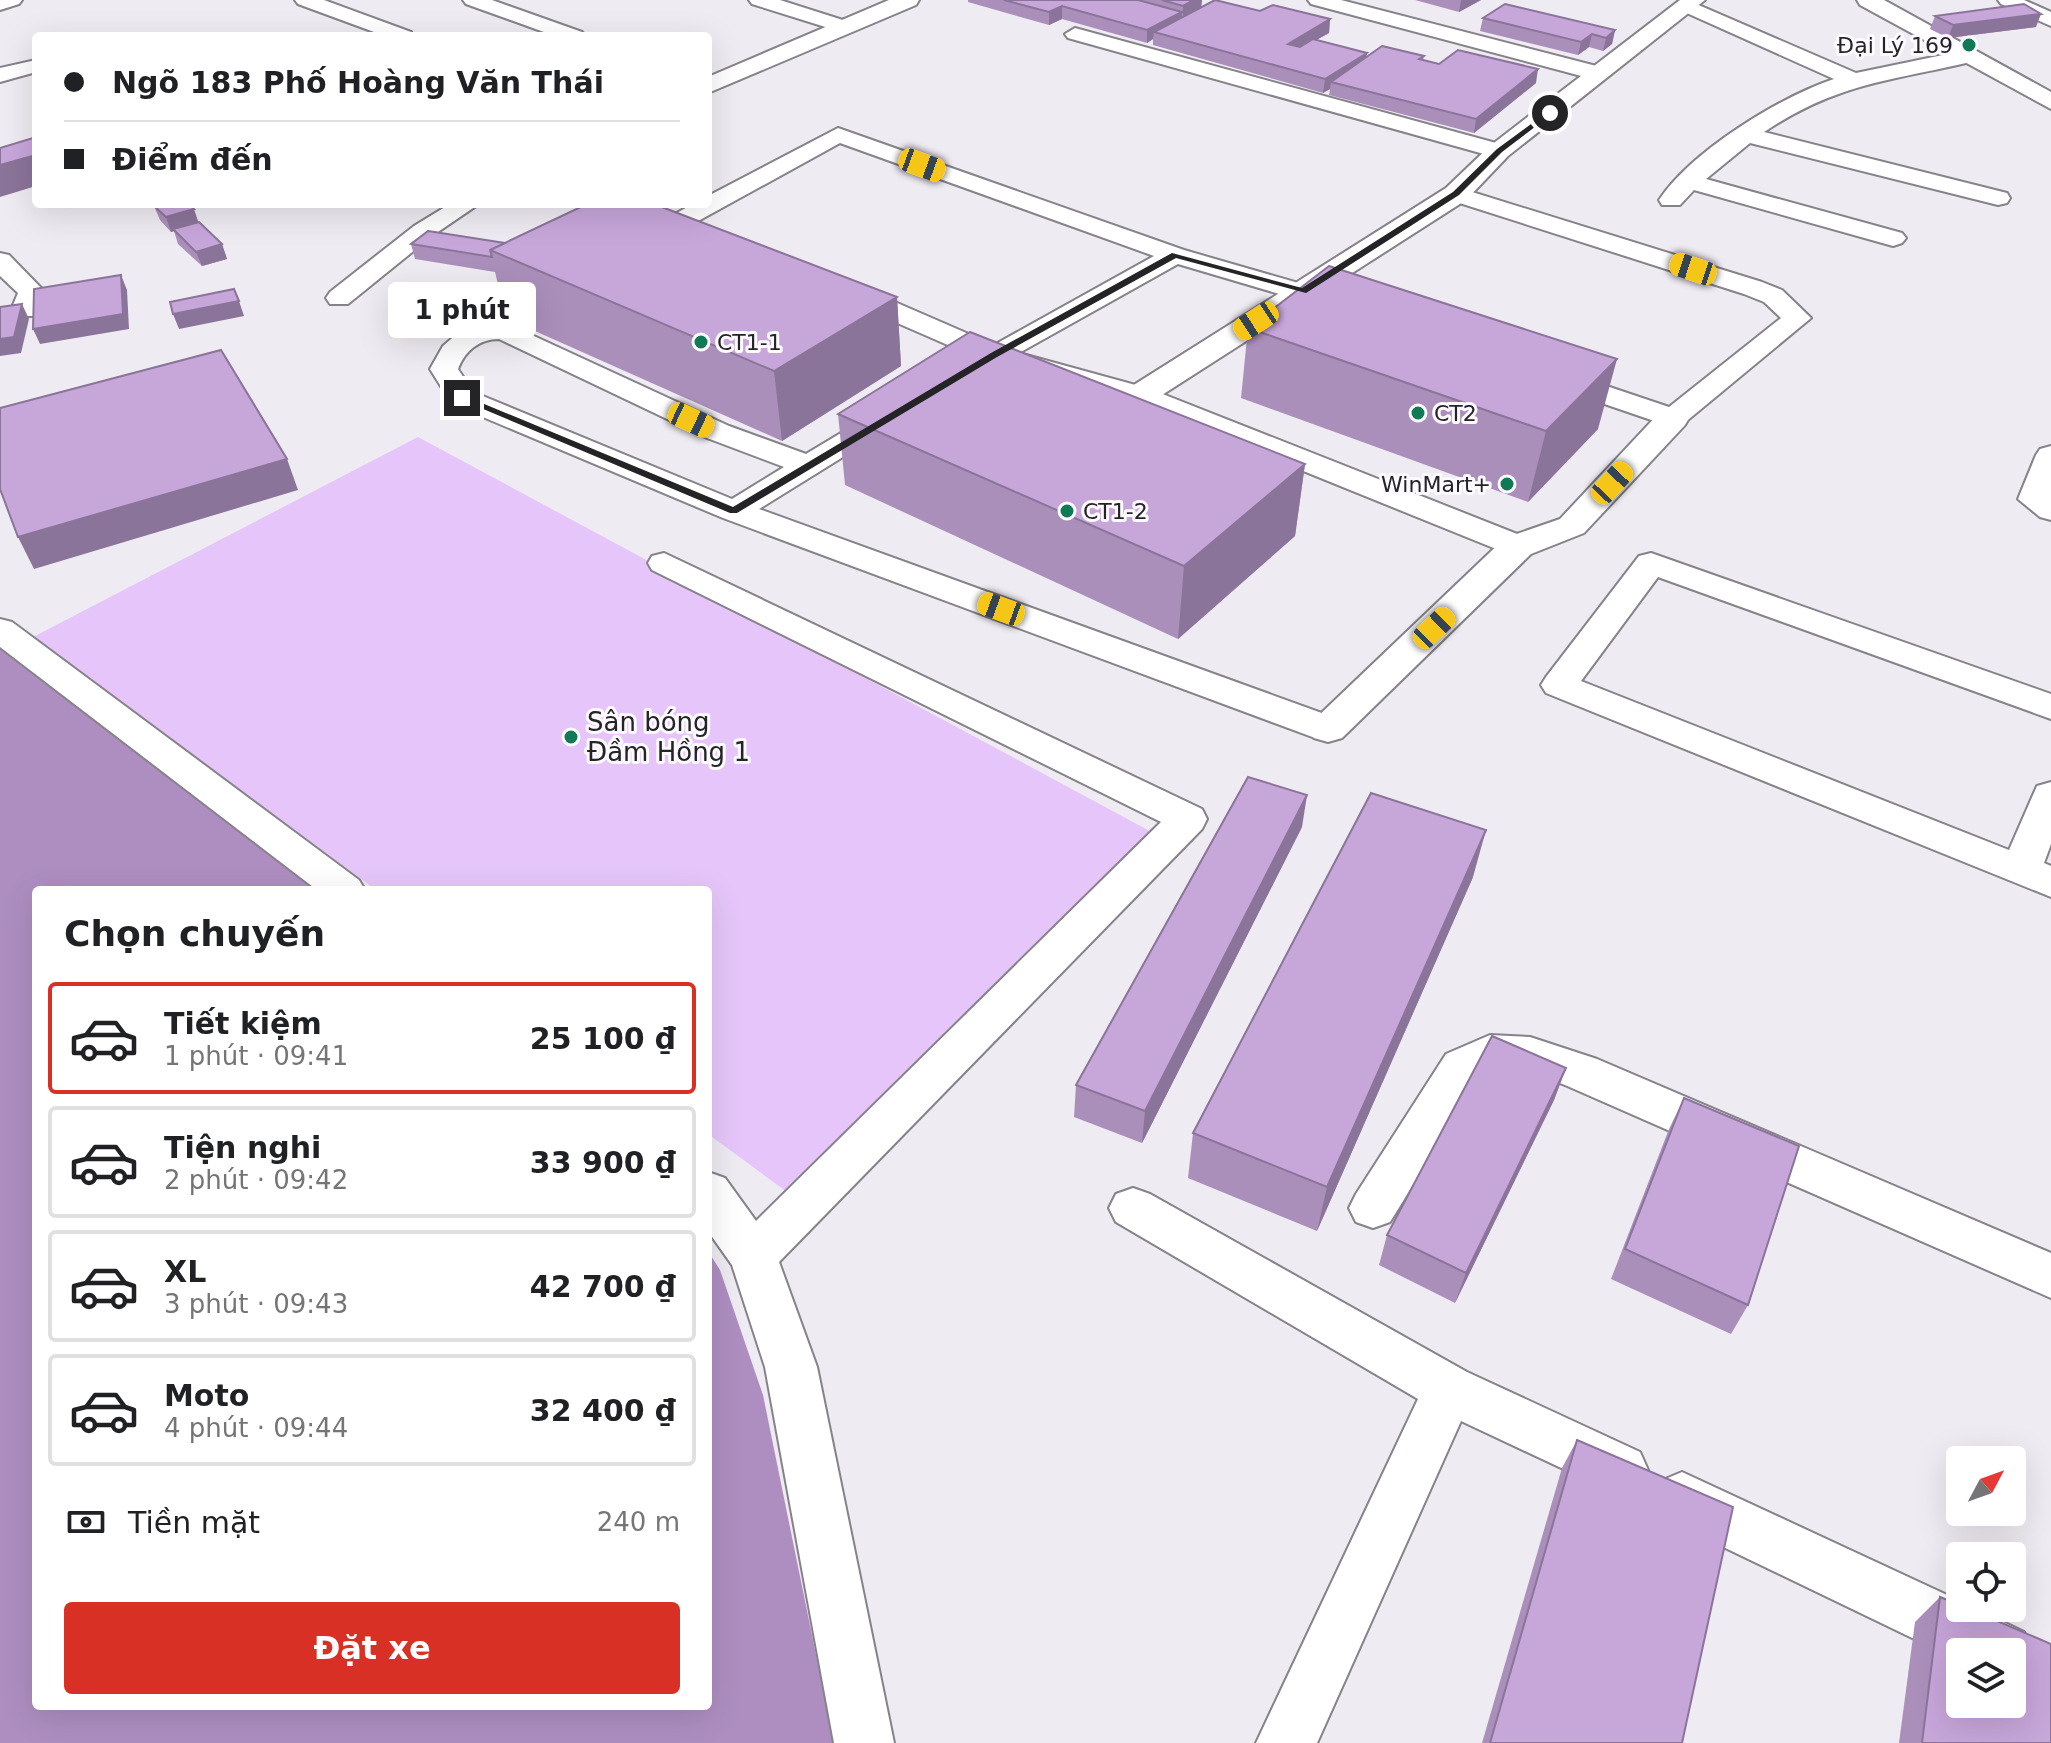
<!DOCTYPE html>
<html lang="vi">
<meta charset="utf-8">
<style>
:root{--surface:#fff;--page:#f2f2f2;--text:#202124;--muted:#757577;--line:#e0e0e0;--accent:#d93025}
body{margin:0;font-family:"DejaVu Sans",sans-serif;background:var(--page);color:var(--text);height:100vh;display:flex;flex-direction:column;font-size:30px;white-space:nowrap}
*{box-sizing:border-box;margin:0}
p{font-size:26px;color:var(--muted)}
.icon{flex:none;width:44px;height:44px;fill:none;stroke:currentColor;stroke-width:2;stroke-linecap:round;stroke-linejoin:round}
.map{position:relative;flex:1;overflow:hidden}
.sheet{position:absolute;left:32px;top:886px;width:680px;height:824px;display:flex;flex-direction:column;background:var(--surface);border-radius:8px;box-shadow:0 8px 32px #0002}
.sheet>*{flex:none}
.guide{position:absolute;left:32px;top:32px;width:680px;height:176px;border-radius:8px;box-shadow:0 8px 32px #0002;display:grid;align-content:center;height:176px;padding:0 32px;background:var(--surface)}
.needle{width:52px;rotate:49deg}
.fabs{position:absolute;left:1946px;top:1446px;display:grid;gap:16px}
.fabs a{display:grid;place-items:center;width:80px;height:80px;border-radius:8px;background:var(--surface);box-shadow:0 8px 32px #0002;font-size:40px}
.end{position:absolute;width:36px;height:36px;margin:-18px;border:10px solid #242325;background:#fff;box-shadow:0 0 0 4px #fff}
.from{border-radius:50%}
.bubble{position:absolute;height:56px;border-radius:8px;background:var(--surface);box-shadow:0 8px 32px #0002;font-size:26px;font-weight:800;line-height:56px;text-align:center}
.car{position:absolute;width:24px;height:48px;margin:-24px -12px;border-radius:10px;box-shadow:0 0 6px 2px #0007;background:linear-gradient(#f5c518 24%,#345 0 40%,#f5c518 0 76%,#345 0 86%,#f5c518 0)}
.guide b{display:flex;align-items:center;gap:28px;height:76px;font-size:30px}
.guide b+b{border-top:2px solid var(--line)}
.guide i{width:20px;height:20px;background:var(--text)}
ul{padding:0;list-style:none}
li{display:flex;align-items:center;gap:24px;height:112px;margin:0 16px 12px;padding:0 16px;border:4px solid var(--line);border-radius:8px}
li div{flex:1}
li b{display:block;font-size:30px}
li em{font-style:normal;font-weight:800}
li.selected{border-color:var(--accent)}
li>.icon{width:72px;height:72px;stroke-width:1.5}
h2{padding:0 32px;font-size:36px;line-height:96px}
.pay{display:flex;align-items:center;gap:20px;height:88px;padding:0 32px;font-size:30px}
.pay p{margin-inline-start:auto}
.cta{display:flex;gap:16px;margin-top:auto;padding:16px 32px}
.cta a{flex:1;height:92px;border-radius:8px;background:var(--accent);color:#fff;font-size:32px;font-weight:800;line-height:92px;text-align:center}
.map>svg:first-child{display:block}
.green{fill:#e6c6fa}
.water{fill:#ae8ec1}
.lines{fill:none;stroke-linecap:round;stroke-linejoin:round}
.service-casing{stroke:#868289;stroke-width:4}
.minor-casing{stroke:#868289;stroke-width:4}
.service{fill:#fff;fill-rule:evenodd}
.minor{fill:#fff;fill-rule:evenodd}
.wall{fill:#ab8fbb}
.shaded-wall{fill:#8b7499}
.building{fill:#c7a6da;stroke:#8b7499;stroke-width:2;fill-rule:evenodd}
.route{fill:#242325}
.poi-dot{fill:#0f7a55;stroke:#fcf9ff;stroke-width:3}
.labels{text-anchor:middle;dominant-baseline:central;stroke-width:6;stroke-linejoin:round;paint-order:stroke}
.far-poi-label{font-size:22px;fill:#242325;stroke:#fcf9ff;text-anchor:start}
.poi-label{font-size:26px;fill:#242325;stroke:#fcf9ff;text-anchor:start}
</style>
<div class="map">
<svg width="2051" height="1743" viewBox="0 0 2051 1743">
<rect width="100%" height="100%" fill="#efebf2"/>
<polygon class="green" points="418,437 1159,836 787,1192 708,1134 708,890 376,890 33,637"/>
<polygon class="water" points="0,648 318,890 36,890 36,1706 708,1706 708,1251 720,1270 763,1395 834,1743 0,1743"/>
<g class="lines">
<defs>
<g id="service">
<polygon points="0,0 22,0 19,4 0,10"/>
<polygon points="295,0 324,0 411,32 414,36 385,36 298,4"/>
<polygon points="463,0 492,0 582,32 585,36 555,36 466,4"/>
<polygon points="749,0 780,0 849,22 852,26 849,30 835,30 752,4"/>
<polygon points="1308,0 1341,0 1608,69 1611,74 1600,81 1311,4"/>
<path d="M1687,0L1856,73L1967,50L1975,51L1978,56L1975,61C1891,81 1839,82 1764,132L2007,193L2010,198L2007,203L1998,205L1750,143L1706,179L1902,233L1906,238L1902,243L1893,246L1694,190L1680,205H1662L1659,200C1692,151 1778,98 1834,79L1680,10L1677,6L1680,2Z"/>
<polygon points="1998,0 2024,0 2051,12 2051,26 2001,4"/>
<polygon points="1075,28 1507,146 1511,151 1507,156 1491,156 1068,38 1065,34"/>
<polygon points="36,60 36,72 0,82 0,68"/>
<polygon points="838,128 1184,250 1350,298 1354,304 1350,310 1340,312 1178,264 1019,353 1150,389 1530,539 1534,546 1530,553 1518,556 1506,553 1130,401 998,365 983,370 973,368 969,362 973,356 840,298 836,292 840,286 858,286 994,345 1154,256 840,143 649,248 631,248 627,243 631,238 693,204 708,204 708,196"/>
<polygon points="1456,187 1762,282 1782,290 1811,318 1683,424 1673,427 1663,424 1546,384 1542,378 1546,372 1556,369 1669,407 1781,318 1764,302 1744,294 1447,199 1444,194 1447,189"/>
<polygon points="450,204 479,204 432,236 348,304 330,304 326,298 330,292 414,226"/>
<polygon points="0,253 9,255 45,292 35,316 15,316 11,310 18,293 0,276"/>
<path d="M553,283L562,285L566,291L562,297L510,325L729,426L806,454L876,412L886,409L896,412L901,418L896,424L759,509L1341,720L1346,729L1341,738L1328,741L1315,738L723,518L452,404L430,369L443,346L458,333ZM499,339L707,438L784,467L732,499L473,392L458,369C465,351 479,339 499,339Z"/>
<polygon points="2051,446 2051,520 2040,517 2018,499 2036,455 2040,449"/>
<polygon points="664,553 1202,809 1207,819 1202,829 779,1262 817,1367 894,1743 834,1743 765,1367 732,1265 708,1231 708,1172 725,1178 756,1221 1161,822 652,570 648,563 652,556"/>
<polygon points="1651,553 2051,694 2051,719 1658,577 1581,681 2009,850 2037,786 2051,782 2051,844 2044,863 2051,866 2051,897 1546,693 1541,685 1546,677 1639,556"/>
<polygon points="0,619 12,622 359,880 365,890 317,890 0,647"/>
<path d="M1490,1035L1530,1037L1597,1059L2051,1253V1298L1565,1085C1534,1074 1509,1064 1478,1080L1390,1222L1373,1228L1356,1222L1349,1208L1356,1194L1446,1054Z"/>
<polygon points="1133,1188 1150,1194 1467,1372 1640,1452 1648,1470 1640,1488 1621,1496 1461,1421 1317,1743 1256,1743 1418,1399 1116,1222 1109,1208 1116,1194"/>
<polygon points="1682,1472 1960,1601 1960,1608 1974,1608 2024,1632 2033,1652 2024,1672 2012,1678 2012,1652 1960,1652 1960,1661 1663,1518 1655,1499 1663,1480"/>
</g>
<g id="minor">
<polygon points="889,0 919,0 916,5 708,93 708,77"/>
<polygon points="1680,0 1705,0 1508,156 1466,200 1151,402 1140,405 1129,402 1124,395 1129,388 1446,188 1490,146"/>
<polygon points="1857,0 1884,0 2051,92 2051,109 1860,5"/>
<polygon points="1673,408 1685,411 1689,418 1685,425 1584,533 1531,554 1342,738 1328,742 1314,738 1308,729 1314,720 1505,538 1560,519 1661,411"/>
</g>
</defs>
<use href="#service" class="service-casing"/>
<use href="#minor" class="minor-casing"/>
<use href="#service" class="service"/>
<use href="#minor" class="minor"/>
</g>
<g class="wall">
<polygon points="968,0 1202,0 1201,7 1260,11 1330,19 1329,33 1316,40 1367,56 1424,56 1423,61 1439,64 1536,83 1474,133 1329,95 1330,89 1323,93 1153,45 1153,39 1147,43 1062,19 1049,25 968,2"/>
<polygon points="1415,0 1481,0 1459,12"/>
<polygon points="1935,16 2036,27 1948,38 1930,29"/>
<polygon points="1483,18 1615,30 1612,44 1603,51 1589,47 1578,55 1480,31"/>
<polygon points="560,204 654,204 897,297 901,366 782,441 506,318 495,272 415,259 411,244 505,243 578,208"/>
<polygon points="154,206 198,222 222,244 227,259 202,266 178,244 174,231 171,232 160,220"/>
<polygon points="1248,328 1598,429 1528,502 1241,398"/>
<polygon points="838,414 1305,464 1295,536 1178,639 845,485"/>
<polygon points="1302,827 1142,1143 1074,1117 1076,1085"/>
<polygon points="1473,877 1317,1231 1188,1178 1193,1133"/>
<polygon points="1566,1068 1554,1100 1455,1303 1379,1265 1387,1235"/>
<polygon points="1684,1098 1748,1305 1731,1334 1611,1279 1669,1129"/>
<polygon points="1577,1440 1682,1743 1482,1743 1562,1468"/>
<polygon points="1940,1597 2051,1743 1899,1743 1915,1622"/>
</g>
<g class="shaded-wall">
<polygon points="1194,0 1202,0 1201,9 1183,19 1183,6"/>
<polygon points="1461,0 1481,0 1459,12"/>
<polygon points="1062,6 1062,19 1049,25 1049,12"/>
<polygon points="1182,12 1181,25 1154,32 1153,39 1147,43 1147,30"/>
<polygon points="2041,14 2036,27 1948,38 1953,25"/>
<polygon points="1330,19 1329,33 1286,57 1288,44"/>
<polygon points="1615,30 1612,44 1603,51 1606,38"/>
<polygon points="1592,34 1589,47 1578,55 1581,42"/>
<polygon points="1367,53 1365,67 1331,82 1330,89 1323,93 1325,79"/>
<polygon points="1538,69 1536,83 1474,133 1476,119"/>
<polygon points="36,155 36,186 0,197 0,165"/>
<polygon points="194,209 199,224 171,232 166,217"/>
<polygon points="222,244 227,259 202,266 196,252"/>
<polygon points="121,275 127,290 129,329 40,344 33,329"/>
<polygon points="897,297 901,366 782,441 774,371"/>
<polygon points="239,301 244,316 179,329 173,314"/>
<polygon points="22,304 29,319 21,353 0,356 0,339"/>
<polygon points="1617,359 1598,429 1528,502 1546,431"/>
<polygon points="287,459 298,490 34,569 18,537"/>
<polygon points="1305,464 1295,536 1178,639 1184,566"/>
<polygon points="1307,795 1302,827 1142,1143 1145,1111"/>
<polygon points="1486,830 1473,877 1317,1231 1327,1187"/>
<polygon points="1566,1068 1554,1100 1455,1303 1466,1273"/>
</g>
<g class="building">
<polygon points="1004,0 1138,0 1182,12 1147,30 1062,6 1049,12"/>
<polygon points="1162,0 1194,0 1183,6"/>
<polygon points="1215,0 1260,11 1273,5 1330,19 1288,44 1300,47 1313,39 1367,53 1325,79 1154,32"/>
<polygon points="1505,4 1615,30 1606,38 1592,34 1581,42 1483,18"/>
<polygon points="2024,4 2041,14 1953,25 1935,16"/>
<polygon points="1382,46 1424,56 1419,59 1439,64 1458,50 1538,69 1476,119 1331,82"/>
<polygon points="36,137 36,155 0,165 0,148"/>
<polygon points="160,204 188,204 194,209 166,217 154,206"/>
<polygon points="587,204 654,204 897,297 774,371 490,250"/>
<polygon points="199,222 222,244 196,252 173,229"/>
<polygon points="428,231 505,243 490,250 492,257 411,244"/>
<polygon points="1329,266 1617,359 1546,431 1248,328"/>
<polygon points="121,275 123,314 33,329 34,289"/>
<polygon points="234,289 239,301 173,314 170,302"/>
<polygon points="22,304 14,337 0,339 0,307"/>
<polygon points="970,332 1305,464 1184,566 838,414"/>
<polygon points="221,350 287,459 18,537 0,489 0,408"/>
<polygon points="1248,777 1307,795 1145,1111 1076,1085"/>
<polygon points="1371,793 1486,830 1327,1187 1193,1133"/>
<polygon points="1492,1036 1566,1068 1466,1273 1387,1235"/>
<polygon points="1684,1098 1799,1146 1748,1305 1625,1249"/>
<polygon points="1577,1440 1733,1507 1682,1743 1490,1743"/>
<path d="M1940,1597L1960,1605V1608H1967L2051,1644V1743H1922ZM1960,1652H2012V1704H1960Z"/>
</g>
<polygon class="route" points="1550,110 1552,114 1502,152 1459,195 1306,293 1176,258 997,357 737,513 730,513 457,398 465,396 733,507 991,353 1172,253 1302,288 1453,192 1497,149"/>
<g class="poi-dot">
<circle cx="1969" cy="45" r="8"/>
<circle cx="701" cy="342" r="8"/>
<circle cx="1418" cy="413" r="8"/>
<circle cx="1507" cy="484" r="8"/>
<circle cx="1067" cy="511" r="8"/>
<circle cx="571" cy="737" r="8"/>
</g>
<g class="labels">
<g class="far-poi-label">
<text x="1953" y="45" text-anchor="end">Đại Lý 169</text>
<text x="717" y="342">CT1-1</text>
<text x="1434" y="413">CT2</text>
<text x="1491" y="484" text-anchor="end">WinMart+</text>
<text x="1083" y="511">CT1-2</text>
</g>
<g class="poi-label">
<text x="587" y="722">Sân bóng<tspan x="587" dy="30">Đầm Hồng 1</tspan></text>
</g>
</g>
</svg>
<div class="fabs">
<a><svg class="needle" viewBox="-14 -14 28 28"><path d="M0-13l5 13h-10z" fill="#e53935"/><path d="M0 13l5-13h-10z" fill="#757577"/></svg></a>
<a><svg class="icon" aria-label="locate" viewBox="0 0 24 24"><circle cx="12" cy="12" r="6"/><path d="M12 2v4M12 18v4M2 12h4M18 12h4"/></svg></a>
<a><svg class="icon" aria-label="layers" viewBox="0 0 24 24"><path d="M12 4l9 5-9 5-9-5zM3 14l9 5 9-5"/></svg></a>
</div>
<i class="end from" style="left:1550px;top:113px"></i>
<i class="end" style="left:462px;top:398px"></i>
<div class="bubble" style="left:388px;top:282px;width:148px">1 phút</div>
<i class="car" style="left:922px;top:165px;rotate:110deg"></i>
<i class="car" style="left:1693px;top:269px;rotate:288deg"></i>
<i class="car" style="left:1256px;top:321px;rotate:237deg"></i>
<i class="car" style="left:691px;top:420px;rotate:115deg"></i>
<i class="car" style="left:1612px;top:483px;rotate:43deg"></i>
<i class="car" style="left:1001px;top:609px;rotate:290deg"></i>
<i class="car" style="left:1434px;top:628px;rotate:46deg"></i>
<div class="guide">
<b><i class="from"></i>Ngõ 183 Phố Hoàng Văn Thái</b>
<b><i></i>Điểm đến</b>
</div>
<section class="sheet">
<h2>Chọn chuyến</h2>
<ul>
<li class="selected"><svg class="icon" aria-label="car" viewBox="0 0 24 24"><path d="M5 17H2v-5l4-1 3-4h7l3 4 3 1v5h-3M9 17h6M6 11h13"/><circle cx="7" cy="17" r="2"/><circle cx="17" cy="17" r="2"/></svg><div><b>Tiết kiệm</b><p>1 phút · 09:41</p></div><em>25 100 ₫</em></li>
<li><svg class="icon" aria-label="car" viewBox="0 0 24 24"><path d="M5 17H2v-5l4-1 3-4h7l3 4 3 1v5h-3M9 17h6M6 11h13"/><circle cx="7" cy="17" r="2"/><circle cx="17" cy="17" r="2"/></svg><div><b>Tiện nghi</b><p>2 phút · 09:42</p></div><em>33 900 ₫</em></li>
<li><svg class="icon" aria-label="car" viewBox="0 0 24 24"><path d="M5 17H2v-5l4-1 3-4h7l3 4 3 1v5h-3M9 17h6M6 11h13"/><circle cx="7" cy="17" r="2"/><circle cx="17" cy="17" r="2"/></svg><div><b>XL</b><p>3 phút · 09:43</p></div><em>42 700 ₫</em></li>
<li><svg class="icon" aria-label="car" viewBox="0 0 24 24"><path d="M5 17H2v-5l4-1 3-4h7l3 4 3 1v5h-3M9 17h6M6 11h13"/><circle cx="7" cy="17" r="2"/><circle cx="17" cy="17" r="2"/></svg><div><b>Moto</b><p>4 phút · 09:44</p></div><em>32 400 ₫</em></li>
</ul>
<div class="pay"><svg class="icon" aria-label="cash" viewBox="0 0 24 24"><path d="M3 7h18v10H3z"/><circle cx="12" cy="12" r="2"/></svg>Tiền mặt<p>240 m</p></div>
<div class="cta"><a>Đặt xe</a></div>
</section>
</div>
